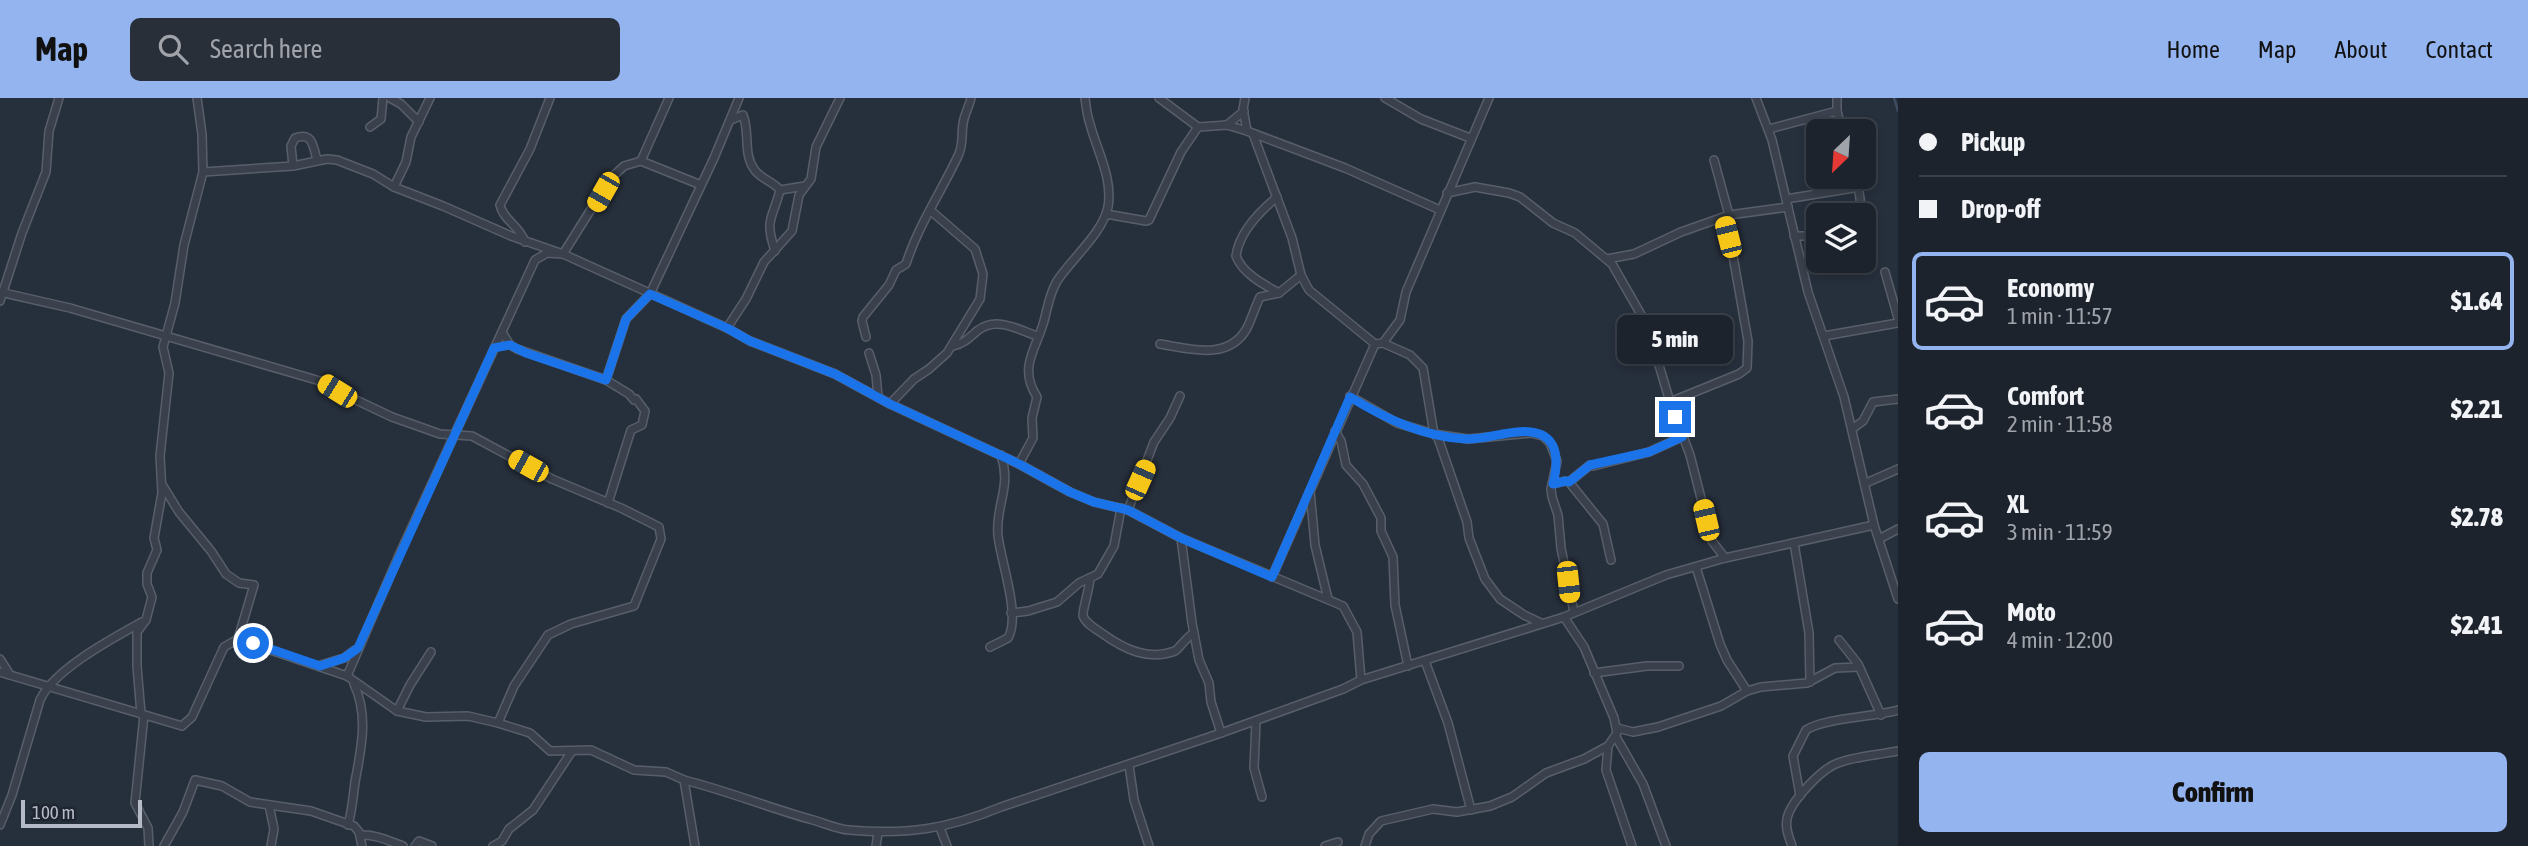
<!DOCTYPE html>
<meta charset="utf-8">
<style>
:root{--surface:#1c232d;--page:#292f39;--text:#f1f3f6;--muted:#a0a4aa;--line:#3a4049;--accent:#93b4ef}
body{margin:0;font-family:"Asap Condensed",sans-serif;background:var(--page);color:var(--text);height:100vh;display:flex;flex-direction:column;font-size:26px;white-space:nowrap}
*{box-sizing:border-box;margin:0}
p{font-size:23px;color:var(--muted)}
.icon{flex:none;width:38px;height:38px;fill:none;stroke:currentColor;stroke-width:2;stroke-linecap:round;stroke-linejoin:round}
.map{position:relative;flex:1;overflow:hidden}
.sheet{display:flex;flex-direction:column;background:var(--surface);width:630px}
.sheet>*{flex:none}
.guide{display:grid;align-content:center;height:154px;padding:0 21px;background:var(--surface)}
.needle{width:46px;rotate:205deg}
.fabs{position:absolute;left:1806px;top:21px;display:grid;gap:14px}
.fabs a{display:grid;place-items:center;width:70px;height:70px;border-radius:10px;background:var(--surface);box-shadow:0 4px 10px #0003,0 0 0 2px var(--line);font-size:35px}
.scale{position:absolute;left:21px;bottom:18px;width:121px;box-sizing:border-box;padding-left:7px;border:4px solid #b6bcc7;border-top:0;font-size:19px;line-height:24px;white-space:nowrap;color:#b6bcc7;-webkit-text-stroke:5px #1f2631;paint-order:stroke}
.end{position:absolute;width:32px;height:32px;margin:-16px;border:9px solid #1a73e8;background:#fff;box-shadow:0 0 0 4px #fff}
.from{border-radius:50%}
.bubble{position:absolute;height:49px;border-radius:10px;background:var(--surface);box-shadow:0 4px 10px #0003,0 0 0 2px var(--line);font-size:23px;font-weight:800;line-height:49px;text-align:center}
.car{position:absolute;width:21px;height:42px;margin:-21px -10px;border-radius:9px;box-shadow:0 0 5px 2px #0007;background:linear-gradient(#f5c518 24%,#345 0 40%,#f5c518 0 76%,#345 0 86%,#f5c518 0)}
.guide b{display:flex;align-items:center;gap:24px;height:66px;font-size:26px}
.guide b+b{border-top:2px solid var(--line)}
.guide i{width:18px;height:18px;background:var(--text)}
ul{padding:0;list-style:none}
li{display:flex;align-items:center;gap:21px;height:98px;margin:0 14px 10px;padding:0 7px;border:4px solid transparent;border-radius:10px}
li div{flex:1}
li b{display:block;font-size:26px}
li em{font-style:normal;font-weight:800}
li.current{border-color:var(--accent)}
li>.icon{width:63px;height:63px;stroke-width:1.5}
.button{display:flex;gap:14px;margin-top:auto;padding:14px 21px}
.button a{flex:1;height:80px;border-radius:10px;background:var(--accent);color:#111;font-size:28px;font-weight:800;line-height:80px;text-align:center}
header{display:flex;align-items:center;gap:42px;box-sizing:border-box;height:98px;padding:0 35px;background:var(--accent);color:#111}
header strong{font-size:33px}
nav{display:flex;gap:38px;margin-inline-start:auto;font-size:24px}
.search{width:490px;height:63px;background:var(--page);display:flex;align-items:center;gap:18px;box-sizing:border-box;padding:0 24px;border-radius:10px;color:var(--muted);font-size:26px}
main{display:flex;flex:1;min-height:0}
.map>svg:first-child{display:block}
.lines{fill:none;stroke-linecap:round;stroke-linejoin:round}
.stream{stroke:#3d4c63;stroke-width:2.5}
.minor-casing{stroke:#585f6a;stroke-width:10}
.minor{stroke:#3a414c;stroke-width:7}
.route{stroke:#1a73e8;stroke-width:9}
</style>
<header>
<strong>Map</strong>
<div class="search"><svg class="icon" aria-label="search" viewBox="0 0 24 24"><circle cx="10" cy="10" r="6"/><path d="M15 15l6 6"/></svg>Search here</div>
<nav><a>Home</a><a>Map</a><a>About</a><a>Contact</a></nav>
</header>
<main>
<div class="map">
<svg width="1898" height="748" viewBox="0 0 1898 748">
<rect width="100%" height="100%" fill="#262f3c"/>
<g class="lines">
<polyline class="stream" points="1894,0 1898,13"/>
<defs>
<g id="minor">
<polyline points="390,0 401,6 419,24"/>
<polyline points="1159,0 1198,29 1227,27 1247,33 1345,70 1440,112"/>
<polyline points="1245,0 1243,11 1247,33"/>
<polyline points="1385,0 1421,21 1470,40"/>
<polyline points="1756,0 1772,42 1808,194 1844,299 1874,427 1898,501"/>
<polyline points="1837,0 1837,13 1842,33"/>
<path d="M731,22L743,17C750,34 743,56 754,71C760,81 773,83 780,92C773,121 764,120 775,153"/>
<polyline points="1227,27 1244,13"/>
<polyline points="370,29 381,21 383,0"/>
<polyline points="1769,31 1837,13"/>
<polyline points="1253,36 1292,140 1301,177 1309,192 1375,246"/>
<polyline points="1714,62 1729,117"/>
<polyline points="641,63 669,0"/>
<path d="M293,68L291,48L295,40C313,34 313,48 317,62"/>
<polyline points="1857,79 1864,130"/>
<polyline points="394,89 406,64 411,39 430,0"/>
<polyline points="780,92 805,88"/>
<polyline points="1447,95 1475,89 1509,95 1520,99 1553,125 1575,135 1612,166 1647,227 1670,304 1690,357 1712,443 1725,460"/>
<path d="M1277,99C1259,114 1239,134 1236,158C1243,176 1263,186 1279,195"/>
<polyline points="1786,101 1860,89"/>
<polyline points="1106,116 1146,123 1149,122 1181,54 1198,29"/>
<polyline points="1794,138 1818,138"/>
<path d="M525,144C520,128 503,122 500,107L530,51L550,0"/>
<polyline points="1607,161 1634,156 1681,134 1729,117 1788,109"/>
<polyline points="1885,174 1898,220"/>
<polyline points="0,194 70,210 320,283 337,293 392,319 440,336 472,338 552,381 621,410 659,429 661,441 634,508 571,526 548,537 514,588 498,625"/>
<polyline points="0,203 22,135 46,74 49,33 59,0"/>
<polyline points="727,230 746,201 764,164 792,133 799,97 811,81 816,49 840,0"/>
<polyline points="502,234 510,247 517,251 606,282 629,296 634,302 636,301 645,313 642,327 631,332 608,405"/>
<polyline points="1824,238 1898,225"/>
<path d="M866,239L862,223L863,219L889,187L896,172L906,166C918,128 941,94 958,58C964,46 961,37 963,26C964,17 969,9 971,0"/>
<polyline points="1383,245 1410,257 1423,270 1434,336 1468,341 1531,335 1543,338 1550,345 1557,363 1551,391 1552,399 1558,417 1561,450 1574,514"/>
<path d="M1160,246C1190,251 1229,263 1247,230C1252,220 1255,209 1260,199L1279,195L1301,177"/>
<path d="M953,248C963,246 969,240 977,233C996,218 1017,231 1037,238"/>
<polyline points="869,255 876,277 878,299"/>
<polyline points="606,282 626,221 650,196 714,60 739,0"/>
<polyline points="1350,298 1397,325 1434,336 1438,340 1467,424 1469,440 1485,481 1500,501 1524,517 1541,525"/>
<polyline points="1670,304 1739,276 1747,270 1748,243 1733,158 1724,120"/>
<polyline points="890,306 914,281 929,271 947,255 980,201 983,176 975,151 930,112"/>
<polyline points="1852,331 1863,323 1873,304 1898,301"/>
<polyline points="1335,333 1341,343 1346,367 1363,386 1381,420 1381,433 1393,459 1395,507 1408,568"/>
<path d="M1019,366L1033,340L1032,320L1037,299C1018,269 1036,252 1044,223C1048,208 1049,197 1057,183C1073,159 1102,136 1108,109C1113,80 1097,53 1090,26C1087,18 1086,9 1085,0"/>
<polyline points="1569,384 1590,367 1593,368 1649,354 1682,339"/>
<polyline points="1866,385 1898,371"/>
<polyline points="1553,386 1565,383 1569,384 1603,426 1611,462"/>
<polyline points="163,388 179,414 211,453 226,476 239,485 254,487 238,541"/>
<polyline points="1310,393 1315,447 1328,501"/>
<polyline points="1128,412 1154,344 1170,320 1180,298"/>
<polyline points="1181,440 1192,525 1199,562 1209,585 1211,604 1221,635"/>
<polyline points="1879,441 1898,431"/>
<polyline points="1794,445 1809,535 1810,584"/>
<polyline points="1696,469 1720,546 1727,562 1747,593"/>
<polyline points="1272,479 1375,246 1383,245 1400,222 1406,194 1489,0"/>
<path d="M1090,480C1090,489 1082,513 1083,518C1086,526 1096,531 1103,536C1124,551 1148,563 1175,553C1179,551 1185,540 1194,535"/>
<polyline points="1011,515 1028,513 1057,504 1079,485 1098,476 1114,448 1121,410"/>
<polyline points="1564,519 1584,549 1614,620 1617,635 1608,648 1606,672 1632,748"/>
<polyline points="1839,542 1858,566 1881,617"/>
<path d="M990,549L1008,540C1021,518 1001,464 998,438C995,407 1012,390 1001,357"/>
<polyline points="0,561 10,577"/>
<polyline points="1425,563 1448,625 1471,712"/>
<polyline points="321,567 344,560 355,552"/>
<path d="M0,574L182,628L192,619L224,549L238,541L347,578L397,613L426,619L468,618L498,625L530,635L550,653L591,652L634,672L666,674L684,682C728,693 769,710 813,722C824,725 837,731 849,732C906,737 948,731 1001,709L1221,635L1343,591L1361,582L1357,534L1343,508L1181,440L1128,412L1094,404L1070,394L1019,366L890,306L835,276L750,243L727,230L563,156L511,138L443,108L394,89L373,76L337,62L327,61L293,68L203,74"/>
<polyline points="1594,575 1647,568 1679,568"/>
<polyline points="347,578 400,455 535,162 547,155 563,156 610,81 624,68 641,63 701,87"/>
<polyline points="1361,582 1564,519 1666,477 1725,460 1874,427"/>
<polyline points="397,613 410,587 431,554"/>
<polyline points="141,616 137,568 137,534 146,522 152,499 147,486 147,475 157,452 154,440 162,395 160,358 169,275 163,249 175,205 184,147 203,74 202,36 197,0"/>
<polyline points="144,617 135,705 148,730 149,748"/>
<polyline points="1256,623 1254,670 1262,699"/>
<polyline points="1617,630 1633,634 1658,629 1721,608 1747,593 1761,589 1807,585 1835,570 1859,569"/>
<polyline points="1616,639 1643,686 1666,748"/>
<polyline points="1129,667 1134,702 1149,748"/>
<polyline points="684,682 695,748"/>
<path d="M1800,698L1793,658L1806,632C1824,620 1874,619 1898,612"/>
<polyline points="269,707 274,731 271,748"/>
<path d="M0,727L12,697L40,602C53,572 113,540 142,524"/>
<path d="M348,727C352,713 353,699 355,684C361,651 369,618 354,586"/>
<polyline points="940,730 947,748"/>
<path d="M360,737C375,736 389,743 403,748"/>
<polyline points="164,748 183,714 195,682 222,688 250,704 311,713 354,728 359,734 362,748"/>
<polyline points="415,748 419,743 432,748"/>
<polyline points="493,748 502,743 509,731 533,712 572,653"/>
<polyline points="876,748 878,735"/>
<polyline points="1325,748 1338,744"/>
<polyline points="1365,748 1369,736 1381,723 1433,711 1457,714 1490,708 1512,699 1546,675 1584,661 1608,648"/>
<path d="M1792,748C1789,739 1785,731 1787,721C1790,704 1821,671 1838,665C1856,658 1879,657 1898,653"/>
</g>
</defs>
<use href="#minor" class="minor-casing"/>
<use href="#minor" class="minor"/>
</g>
<g class="lines">
<path class="route" d="M253,545L320,568L344,560L358,550L494,250L510,247L526,255L606,282L626,221L650,196L727,230L750,243L835,276L890,306L1019,366L1070,394L1094,404L1128,412L1181,440L1272,479L1350,299C1386,321 1424,339 1466,341C1490,342 1519,327 1542,337C1560,346 1557,370 1553,386L1566,383L1569,384L1590,367L1649,354L1682,339L1675,319"/>
</g>
</svg>
<div class="fabs">
<a><svg class="needle" viewBox="-14 -14 28 28"><path d="M0-13l5 13h-10z" fill="#e53935"/><path d="M0 13l5-13h-10z" fill="#a0a4aa"/></svg></a>
<a><svg class="icon" aria-label="layers" viewBox="0 0 24 24"><path d="M12 4l9 5-9 5-9-5zM3 14l9 5 9-5"/></svg></a>
</div>
<div class="scale">100 m</div>
<i class="end from" style="left:253px;top:545px"></i>
<i class="end" style="left:1675px;top:319px"></i>
<div class="bubble" style="left:1617px;top:217px;width:116px">5 min</div>
<i class="car" style="left:603px;top:94px;rotate:210deg"></i>
<i class="car" style="left:1728px;top:139px;rotate:346deg"></i>
<i class="car" style="left:337px;top:293px;rotate:302deg"></i>
<i class="car" style="left:528px;top:368px;rotate:299deg"></i>
<i class="car" style="left:1140px;top:382px;rotate:24deg"></i>
<i class="car" style="left:1706px;top:422px;rotate:347deg"></i>
<i class="car" style="left:1568px;top:484px;rotate:174deg"></i>
</div>
<section class="sheet">
<div class="guide">
<b><i class="from"></i>Pickup</b>
<b><i></i>Drop-off</b>
</div>
<ul>
<li class="current"><svg class="icon" aria-label="car" viewBox="0 0 24 24"><path d="M5 17H2v-5l4-1 3-4h7l3 4 3 1v5h-3M9 17h6M6 11h13"/><circle cx="7" cy="17" r="2"/><circle cx="17" cy="17" r="2"/></svg><div><b>Economy</b><p>1 min · 11:57</p></div><em>$1.64</em></li>
<li><svg class="icon" aria-label="car" viewBox="0 0 24 24"><path d="M5 17H2v-5l4-1 3-4h7l3 4 3 1v5h-3M9 17h6M6 11h13"/><circle cx="7" cy="17" r="2"/><circle cx="17" cy="17" r="2"/></svg><div><b>Comfort</b><p>2 min · 11:58</p></div><em>$2.21</em></li>
<li><svg class="icon" aria-label="car" viewBox="0 0 24 24"><path d="M5 17H2v-5l4-1 3-4h7l3 4 3 1v5h-3M9 17h6M6 11h13"/><circle cx="7" cy="17" r="2"/><circle cx="17" cy="17" r="2"/></svg><div><b>XL</b><p>3 min · 11:59</p></div><em>$2.78</em></li>
<li><svg class="icon" aria-label="car" viewBox="0 0 24 24"><path d="M5 17H2v-5l4-1 3-4h7l3 4 3 1v5h-3M9 17h6M6 11h13"/><circle cx="7" cy="17" r="2"/><circle cx="17" cy="17" r="2"/></svg><div><b>Moto</b><p>4 min · 12:00</p></div><em>$2.41</em></li>
</ul>
<div class="button"><a>Confirm</a></div>
</section>
</main>
